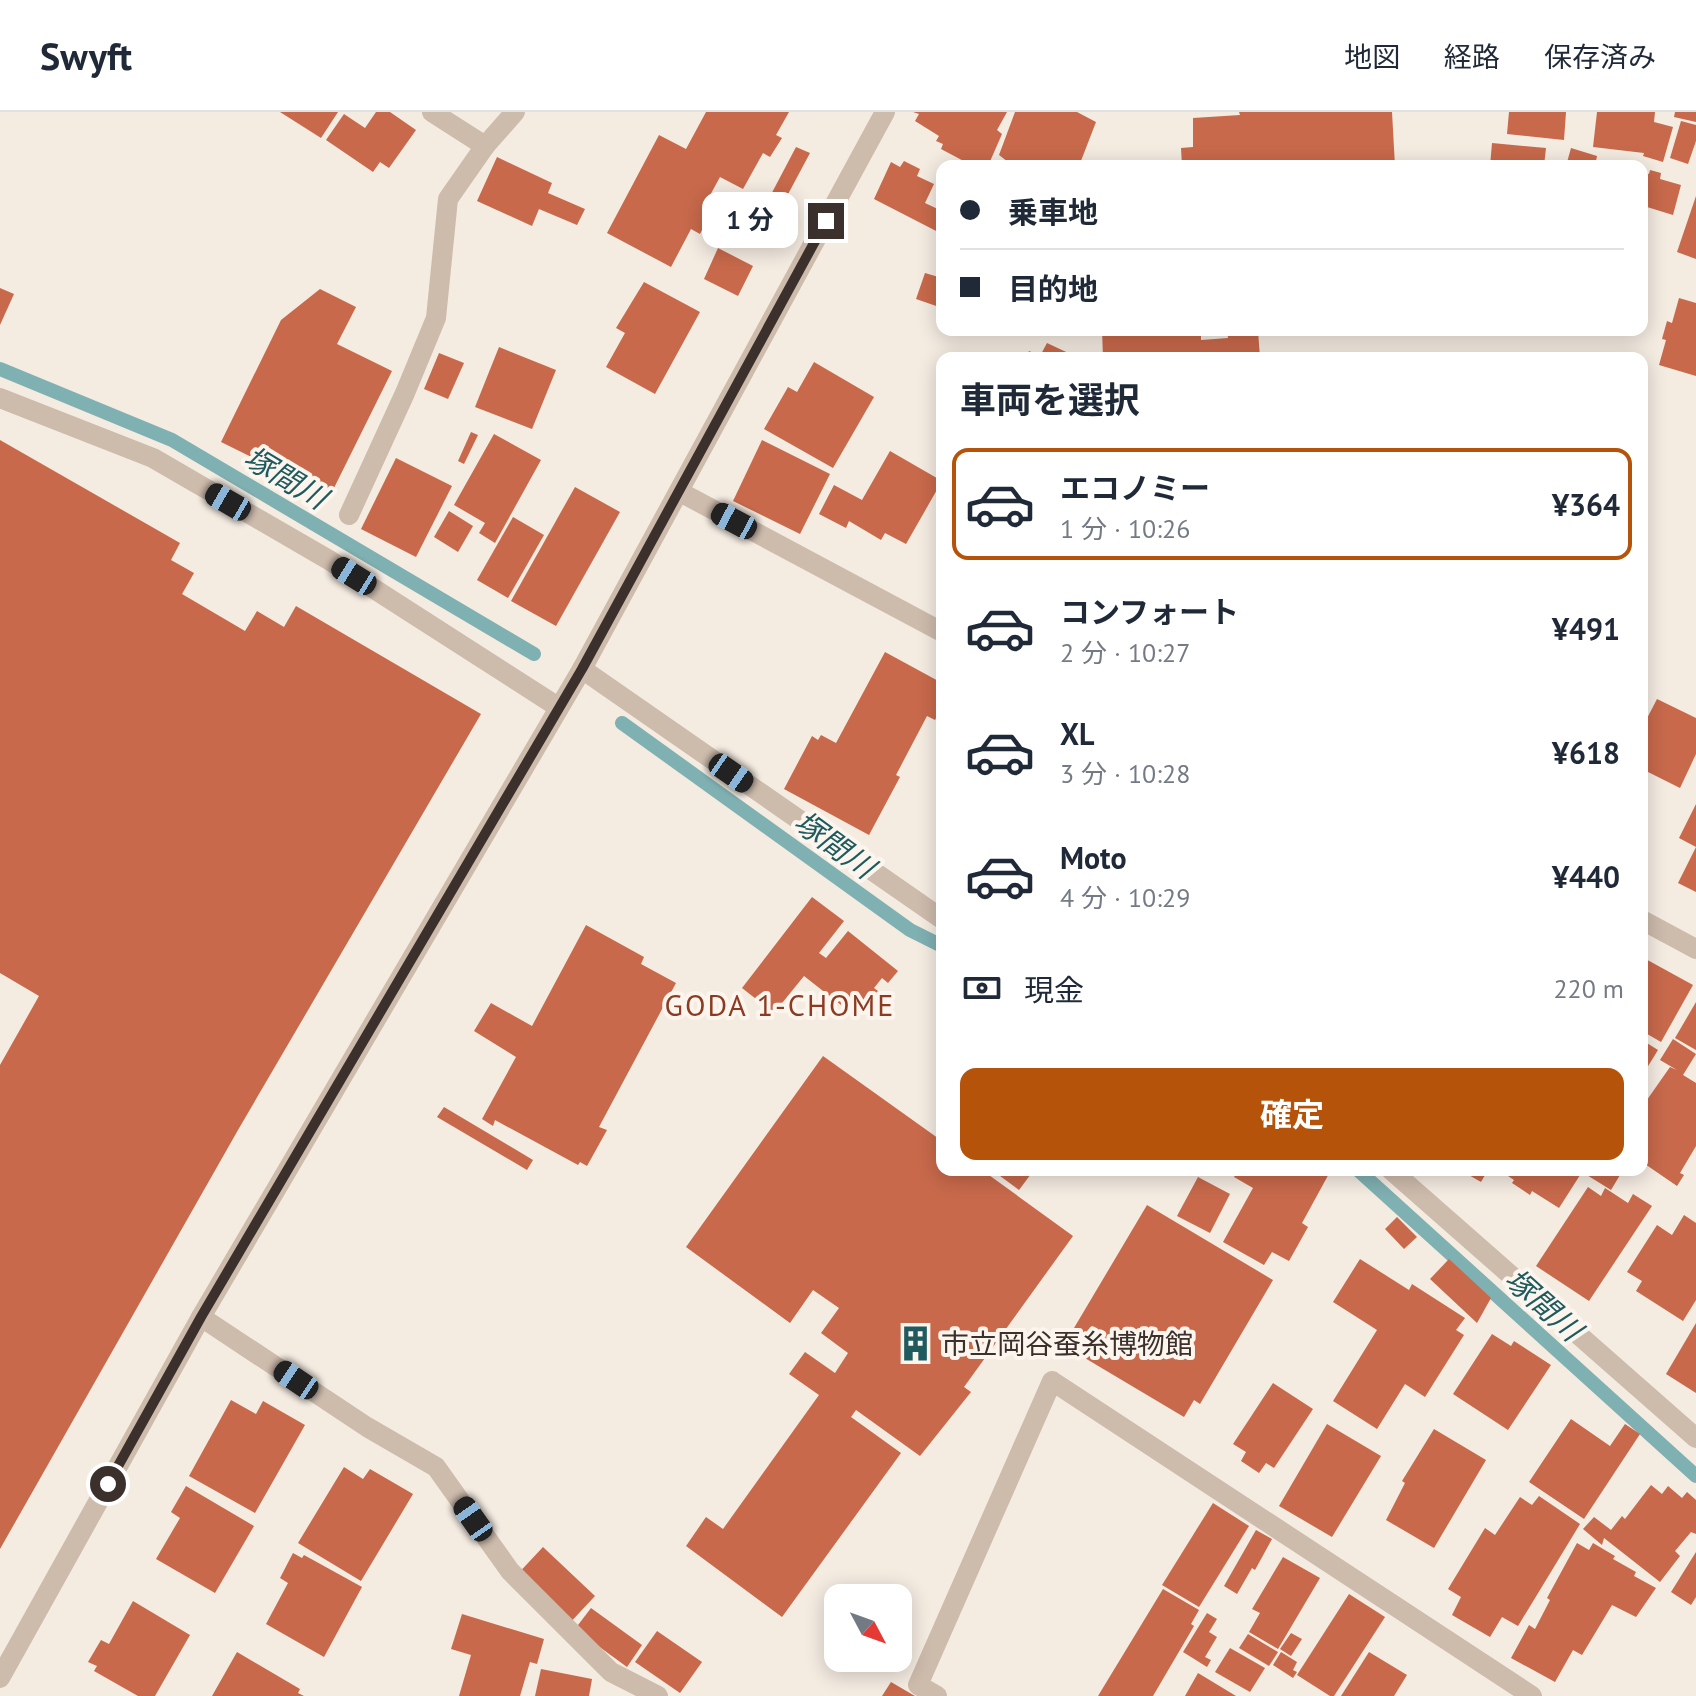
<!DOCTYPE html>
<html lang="ja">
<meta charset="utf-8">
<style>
:root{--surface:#fff;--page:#f6f6f7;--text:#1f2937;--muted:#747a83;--line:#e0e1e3;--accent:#b45309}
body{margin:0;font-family:"PT Sans","Noto Sans JP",sans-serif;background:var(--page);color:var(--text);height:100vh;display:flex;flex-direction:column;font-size:30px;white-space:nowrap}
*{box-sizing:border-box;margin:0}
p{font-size:26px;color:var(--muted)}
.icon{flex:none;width:44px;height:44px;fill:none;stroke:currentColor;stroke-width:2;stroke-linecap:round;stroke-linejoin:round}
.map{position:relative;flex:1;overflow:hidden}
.sheet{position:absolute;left:936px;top:240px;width:712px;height:824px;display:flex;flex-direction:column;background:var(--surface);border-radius:16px;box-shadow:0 4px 20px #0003}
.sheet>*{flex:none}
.hud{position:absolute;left:936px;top:48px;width:712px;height:176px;border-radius:16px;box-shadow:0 4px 20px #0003;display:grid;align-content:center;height:176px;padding:0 24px;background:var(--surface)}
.needle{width:52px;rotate:131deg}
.controls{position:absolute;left:824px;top:1472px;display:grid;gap:16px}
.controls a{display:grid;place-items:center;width:88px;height:88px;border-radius:16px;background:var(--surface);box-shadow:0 4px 20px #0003;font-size:40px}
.end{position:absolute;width:36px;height:36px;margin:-18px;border:10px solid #3b302b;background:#fff;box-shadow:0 0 0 4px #fff}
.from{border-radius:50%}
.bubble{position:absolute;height:56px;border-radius:16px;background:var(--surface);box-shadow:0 4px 20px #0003;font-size:26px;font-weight:700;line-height:56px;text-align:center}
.car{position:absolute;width:24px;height:48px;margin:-24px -12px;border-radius:10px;box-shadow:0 0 6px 2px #0007;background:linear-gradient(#222 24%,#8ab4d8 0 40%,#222 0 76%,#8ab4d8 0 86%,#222 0)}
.hud b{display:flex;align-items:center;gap:28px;height:76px;font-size:30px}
.hud b+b{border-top:2px solid var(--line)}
.hud i{width:20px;height:20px;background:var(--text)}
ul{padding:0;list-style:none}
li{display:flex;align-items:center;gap:24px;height:112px;margin:0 16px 12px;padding:0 8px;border:4px solid transparent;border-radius:16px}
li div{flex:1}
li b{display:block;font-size:30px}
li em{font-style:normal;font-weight:700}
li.selected{border-color:var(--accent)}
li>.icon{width:72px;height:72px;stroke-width:1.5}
h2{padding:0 24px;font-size:36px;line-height:96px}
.pay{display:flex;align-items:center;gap:20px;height:88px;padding:0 24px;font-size:30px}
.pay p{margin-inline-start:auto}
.button{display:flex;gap:16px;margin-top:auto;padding:16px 24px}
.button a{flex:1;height:92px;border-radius:16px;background:var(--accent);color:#fff;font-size:32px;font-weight:700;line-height:92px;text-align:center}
header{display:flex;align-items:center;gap:48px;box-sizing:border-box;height:112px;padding:0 40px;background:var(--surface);border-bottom:2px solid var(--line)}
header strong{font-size:38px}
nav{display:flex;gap:44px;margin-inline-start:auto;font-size:28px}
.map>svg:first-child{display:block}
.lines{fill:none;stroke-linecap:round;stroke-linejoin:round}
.stream{stroke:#7fb0b2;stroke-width:14}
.building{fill:#c8694b}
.minor{stroke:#cdbbac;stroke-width:20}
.route{stroke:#3b302b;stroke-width:10}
.labels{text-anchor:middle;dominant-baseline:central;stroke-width:8;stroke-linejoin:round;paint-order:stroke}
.poi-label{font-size:28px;fill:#3b302b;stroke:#fbf5ee;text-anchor:start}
.water-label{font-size:30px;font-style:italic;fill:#1f5a5e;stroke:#fbf5ee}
.neighbourhood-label{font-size:30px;letter-spacing:2px;fill:#8c3b22;stroke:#fbf5ee}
</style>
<header>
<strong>Swyft</strong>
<nav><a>地図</a><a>経路</a><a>保存済み</a></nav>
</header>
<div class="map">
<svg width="1696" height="1584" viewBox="0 0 1696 1584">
<rect width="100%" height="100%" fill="#f4ebe1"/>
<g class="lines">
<g class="stream">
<polyline points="0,257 172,328 534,542"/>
<polyline points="622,611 910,818 942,834"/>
<polyline points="1358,1058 1696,1364"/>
</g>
</g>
<g class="building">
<polygon points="280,0 338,0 321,26"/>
<polygon points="376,0 390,0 416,18 389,56 380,50 373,60 326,28 344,2 365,16"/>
<polygon points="706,0 789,0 776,23 782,26 770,45 763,41 743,77 720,65 702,98 710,102 700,122 691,117 671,155 607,121 659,23 686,37"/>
<polygon points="913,0 1007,0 997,18 1002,22 988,54 973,54 941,37 943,32 936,29 939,24 915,9 919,2"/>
<polygon points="1015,0 1077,0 1096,10 1079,54 1001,54 1003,48 1008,50 999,43"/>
<polygon points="1239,0 1392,0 1395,54 1182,54 1181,36 1193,35 1193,6 1240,3"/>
<polygon points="1509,0 1566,0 1564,28 1507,22"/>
<polygon points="1597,0 1655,0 1654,10 1673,15 1663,50 1643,44 1644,41 1593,35"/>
<polygon points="1675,0 1696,0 1696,10 1674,5"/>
<polygon points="1681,9 1696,13 1696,29 1688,52 1670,46"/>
<polygon points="1492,31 1546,36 1544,54 1490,54"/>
<polygon points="796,35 810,41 779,99 766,92"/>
<polygon points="1571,36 1597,44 1595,54 1566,54"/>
<polygon points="497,45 552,71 548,81 585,97 577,113 539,97 532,114 477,89"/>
<polygon points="904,49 920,57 917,64 934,72 925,91 942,99 942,122 874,87 891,50 900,55"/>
<polygon points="1650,58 1661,61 1660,67 1681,73 1673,103 1647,95 1642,108 1642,60 1649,62"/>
<polygon points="1696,84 1696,147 1677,140"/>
<polygon points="718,136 753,154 738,184 704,167"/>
<polygon points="925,161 942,166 942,196 916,187"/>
<polygon points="644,170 700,200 655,282 606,255 625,221 616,216"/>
<polygon points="0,176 14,182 0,213"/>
<polygon points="320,177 356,195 337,232 392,259 330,384 221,330 281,208"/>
<polygon points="1679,186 1696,191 1696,264 1659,253 1666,228 1662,227 1667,209 1672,211"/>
<polygon points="1102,218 1201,218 1201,228 1228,226 1227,218 1258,218 1260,246 1103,246"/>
<polygon points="1047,231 1079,246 1026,246 1029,239 1040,244"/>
<polygon points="499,235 556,258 532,317 475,295"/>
<polygon points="439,241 464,251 448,287 424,277"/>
<polygon points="814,250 874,285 833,356 764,317 788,275 797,280"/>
<polygon points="471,320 478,323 464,352 458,349"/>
<polygon points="494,322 541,348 495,431 479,421 485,411 454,393"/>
<polygon points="0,328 180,431 171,448 194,461 182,482 245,519 257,499 284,515 296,494 481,602 238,1018 0,1437 0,953 39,884 0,861"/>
<polygon points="762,328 830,362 800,422 733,389"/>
<polygon points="890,339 942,369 906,432 885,421 881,428 849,409 846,416 819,402 834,373 862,388"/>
<polygon points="396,346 452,374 416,445 361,417"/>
<polygon points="575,375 620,400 556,514 511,489"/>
<polygon points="449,399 473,414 458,440 434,425"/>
<polygon points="513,405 544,423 508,486 477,468"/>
<polygon points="885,540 942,571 942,595 935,608 927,604 896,663 900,665 869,723 784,677 812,624 818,628 821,623 836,631"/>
<polygon points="1657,587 1696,606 1696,642 1680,676 1642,657 1642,616"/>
<polygon points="1696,692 1696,735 1679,726"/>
<polygon points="1696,735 1696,780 1678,771"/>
<polygon points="812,785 844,809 819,841 826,846 848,819 898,859 888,871 882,866 874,876 890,888 877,905 863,894 855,904 804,864 774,901 742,876"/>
<polygon points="586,813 644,845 641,852 676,871 599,1015 607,1018 587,1054 580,1050 578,1053 495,1008 493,1014 482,1007 516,945 474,919 491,891 532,914"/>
<polygon points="1642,845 1693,873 1661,930 1642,919"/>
<polygon points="1696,890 1696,938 1675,926"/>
<polygon points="1673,927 1696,942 1683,963 1696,971 1696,1034 1680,1061 1684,1063 1677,1074 1642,1050 1642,995 1670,955 1677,958 1660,948"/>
<polygon points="1642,928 1658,938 1642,964"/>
<polygon points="823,944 942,1029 942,1058 982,1058 1073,1124 964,1275 971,1280 920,1344 856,1298 851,1305 901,1341 782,1505 686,1434 706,1405 723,1417 819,1283 789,1262 805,1240 835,1261 848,1241 821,1221 839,1196 813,1178 790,1211 686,1135"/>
<polygon points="444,995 533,1048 527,1058 437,1005"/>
<polygon points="992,1058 1034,1058 1019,1078"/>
<polygon points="1238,1058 1331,1058 1302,1111 1308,1115 1289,1149 1272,1140 1264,1153 1223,1130 1253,1076 1234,1065"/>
<polygon points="1460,1058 1488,1058 1481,1070"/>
<polygon points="1499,1058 1623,1058 1611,1078 1582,1060 1559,1096 1532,1079 1530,1083 1512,1071 1514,1068"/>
<polygon points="1198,1065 1230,1082 1210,1121 1177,1104"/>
<polygon points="1588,1075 1601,1084 1605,1076 1628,1091 1633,1082 1652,1094 1589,1189 1536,1154"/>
<polygon points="1147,1093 1273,1168 1200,1292 1194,1288 1184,1305 1068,1236 1078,1218 1074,1216"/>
<polygon points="1684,1103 1696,1111 1696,1188 1683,1209 1636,1179 1642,1169 1627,1160 1657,1113 1672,1123"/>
<polygon points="1397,1105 1417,1125 1404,1137 1385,1117"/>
<polygon points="1360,1147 1409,1178 1412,1172 1465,1206 1456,1218 1464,1223 1425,1285 1405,1272 1377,1317 1333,1289 1377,1218 1333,1190"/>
<polygon points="1449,1147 1491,1186 1477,1211 1430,1167"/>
<polygon points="1696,1211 1696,1281 1666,1262"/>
<polygon points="1492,1222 1511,1234 1514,1229 1551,1253 1508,1318 1453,1282"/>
<polygon points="1273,1271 1313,1297 1274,1356 1266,1351 1259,1361 1241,1349 1246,1340 1233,1332"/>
<polygon points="231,1288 256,1302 263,1289 305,1313 255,1401 189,1364"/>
<polygon points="1571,1307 1610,1334 1625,1312 1640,1322 1584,1407 1529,1370"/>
<polygon points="1327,1312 1381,1344 1332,1425 1279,1394"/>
<polygon points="1434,1317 1486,1348 1434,1436 1386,1408 1405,1371 1402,1369"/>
<polygon points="344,1355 363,1367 370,1357 413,1382 361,1469 298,1431"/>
<polygon points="1651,1373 1662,1382 1668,1374 1682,1386 1687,1380 1696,1388 1696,1422 1691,1420 1675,1439 1680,1444 1660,1470 1604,1426 1602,1433 1583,1417 1594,1405 1611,1418 1622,1404 1625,1407"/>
<polygon points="186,1374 254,1414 215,1481 156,1447 180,1406 171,1400"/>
<polygon points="1539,1384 1580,1412 1518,1514 1502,1505 1490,1525 1452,1503 1461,1485 1448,1477 1485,1416 1495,1423 1520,1385 1532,1393"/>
<polygon points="1213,1391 1249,1414 1199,1495 1162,1473"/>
<polygon points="1256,1418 1272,1427 1255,1458 1252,1456 1237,1482 1224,1474"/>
<polygon points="1577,1431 1589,1438 1593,1431 1615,1444 1613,1447 1636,1460 1634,1464 1656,1476 1636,1505 1612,1493 1582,1543 1573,1538 1555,1570 1511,1546 1529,1513 1535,1517 1550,1488 1547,1486"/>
<polygon points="543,1435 595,1484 566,1515 513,1467"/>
<polygon points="1696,1440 1696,1485 1691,1493 1671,1480"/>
<polygon points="293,1441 302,1446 304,1443 362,1475 324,1545 266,1512 288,1471 280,1466"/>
<polygon points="1283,1445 1320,1466 1278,1537 1249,1520 1260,1501 1252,1497"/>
<polygon points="1163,1477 1199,1498 1191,1512 1194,1514 1153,1584 1098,1584"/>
<polygon points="1349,1482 1385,1505 1334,1584 1330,1584 1297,1563"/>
<polygon points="133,1489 190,1523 155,1584 138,1584 94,1559 97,1554 88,1550 101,1528 109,1532"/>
<polygon points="591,1496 642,1533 627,1555 575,1517"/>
<polygon points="1207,1501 1217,1507 1209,1520 1217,1525 1205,1545 1211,1548 1207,1555 1183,1540"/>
<polygon points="462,1502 544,1527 537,1552 530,1550 520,1584 459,1584 471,1543 451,1537"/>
<polygon points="657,1519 702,1550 680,1581 635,1550"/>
<polygon points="1291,1521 1302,1527 1291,1544 1280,1537"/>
<polygon points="1248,1522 1278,1540 1269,1554 1239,1536"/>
<polygon points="1230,1536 1265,1556 1250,1580 1215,1560"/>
<polygon points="237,1540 300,1577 298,1581 304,1584 212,1584"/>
<polygon points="1281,1540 1297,1550 1293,1558 1297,1560 1293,1566 1273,1553"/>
<polygon points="1369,1540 1407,1563 1394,1584 1341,1584"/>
<polygon points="541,1557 592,1567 589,1584 535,1584"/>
<polygon points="1198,1561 1236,1584 1185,1584"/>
<polygon points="891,1570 915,1584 882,1584"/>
</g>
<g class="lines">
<g class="minor">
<polyline points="432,0 485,34"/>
<polyline points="0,286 153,346 329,448 558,595"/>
<polyline points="680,380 942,520"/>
<polyline points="349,403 405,281 436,206 448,87 485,34 515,0"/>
<polyline points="582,557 942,807"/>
<polyline points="1642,808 1696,837"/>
<polyline points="1391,1058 1696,1326"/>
<polyline points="201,1205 367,1315 436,1355 510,1459 611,1560 658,1584"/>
<polyline points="0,1566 201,1205 582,557 885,0"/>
<polyline points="937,1584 918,1573 1052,1269 1532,1584"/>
</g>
</g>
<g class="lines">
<polyline class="route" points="108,1372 201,1205 582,557 826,109"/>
</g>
<defs>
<symbol id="building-bare" viewBox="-9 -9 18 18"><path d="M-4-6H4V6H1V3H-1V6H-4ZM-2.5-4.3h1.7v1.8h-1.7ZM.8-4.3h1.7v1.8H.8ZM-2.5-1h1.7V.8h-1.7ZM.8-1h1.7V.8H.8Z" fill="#1f5a5e" stroke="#fbf5ee" stroke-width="2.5" paint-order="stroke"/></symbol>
</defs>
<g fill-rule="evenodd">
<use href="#building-bare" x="890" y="1206" width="51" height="51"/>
</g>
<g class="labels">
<g class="poi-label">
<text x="941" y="1231">市立岡谷蚕糸博物館</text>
</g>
<g class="water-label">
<text transform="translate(286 365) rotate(31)">塚間川</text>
<text transform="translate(835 732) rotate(36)">塚間川</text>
<text transform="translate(1544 1192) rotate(42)">塚間川</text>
</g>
<g class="neighbourhood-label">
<text x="780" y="892">GODA 1-CHOME</text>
</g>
</g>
</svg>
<div class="controls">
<a><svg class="needle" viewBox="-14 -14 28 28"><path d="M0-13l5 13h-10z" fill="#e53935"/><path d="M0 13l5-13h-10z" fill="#747a83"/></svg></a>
</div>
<i class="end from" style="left:108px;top:1372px"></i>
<i class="end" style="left:826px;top:109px"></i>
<div class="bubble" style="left:702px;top:80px;width:96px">1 分</div>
<i class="car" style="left:228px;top:390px;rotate:300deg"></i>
<i class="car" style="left:734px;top:409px;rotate:298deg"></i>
<i class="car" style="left:354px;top:464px;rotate:302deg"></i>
<i class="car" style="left:731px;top:661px;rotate:125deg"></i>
<i class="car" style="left:296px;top:1268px;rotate:304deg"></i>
<i class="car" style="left:473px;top:1407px;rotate:325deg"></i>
<div class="hud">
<b><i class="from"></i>乗車地</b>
<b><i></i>目的地</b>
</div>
<section class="sheet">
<h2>車両を選択</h2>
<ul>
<li class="selected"><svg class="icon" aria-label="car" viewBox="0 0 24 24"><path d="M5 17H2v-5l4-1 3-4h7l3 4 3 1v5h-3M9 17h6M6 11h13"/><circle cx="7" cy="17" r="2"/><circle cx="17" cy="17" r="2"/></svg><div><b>エコノミー</b><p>1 分 · 10:26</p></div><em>¥364</em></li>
<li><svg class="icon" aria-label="car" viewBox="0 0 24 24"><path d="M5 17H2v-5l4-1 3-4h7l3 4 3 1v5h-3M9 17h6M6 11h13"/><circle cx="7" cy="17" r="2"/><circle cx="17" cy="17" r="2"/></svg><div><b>コンフォート</b><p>2 分 · 10:27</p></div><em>¥491</em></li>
<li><svg class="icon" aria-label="car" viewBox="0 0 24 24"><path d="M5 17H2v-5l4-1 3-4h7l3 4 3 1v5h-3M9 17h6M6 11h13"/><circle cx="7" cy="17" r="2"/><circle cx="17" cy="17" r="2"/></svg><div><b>XL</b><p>3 分 · 10:28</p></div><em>¥618</em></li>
<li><svg class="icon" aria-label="car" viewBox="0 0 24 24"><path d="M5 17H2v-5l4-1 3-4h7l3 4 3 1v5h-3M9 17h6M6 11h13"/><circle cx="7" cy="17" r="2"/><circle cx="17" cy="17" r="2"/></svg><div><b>Moto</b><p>4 分 · 10:29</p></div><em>¥440</em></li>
</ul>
<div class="pay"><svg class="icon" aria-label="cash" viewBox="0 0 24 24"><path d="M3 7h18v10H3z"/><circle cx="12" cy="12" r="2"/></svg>現金<p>220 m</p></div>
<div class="button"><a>確定</a></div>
</section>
</div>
